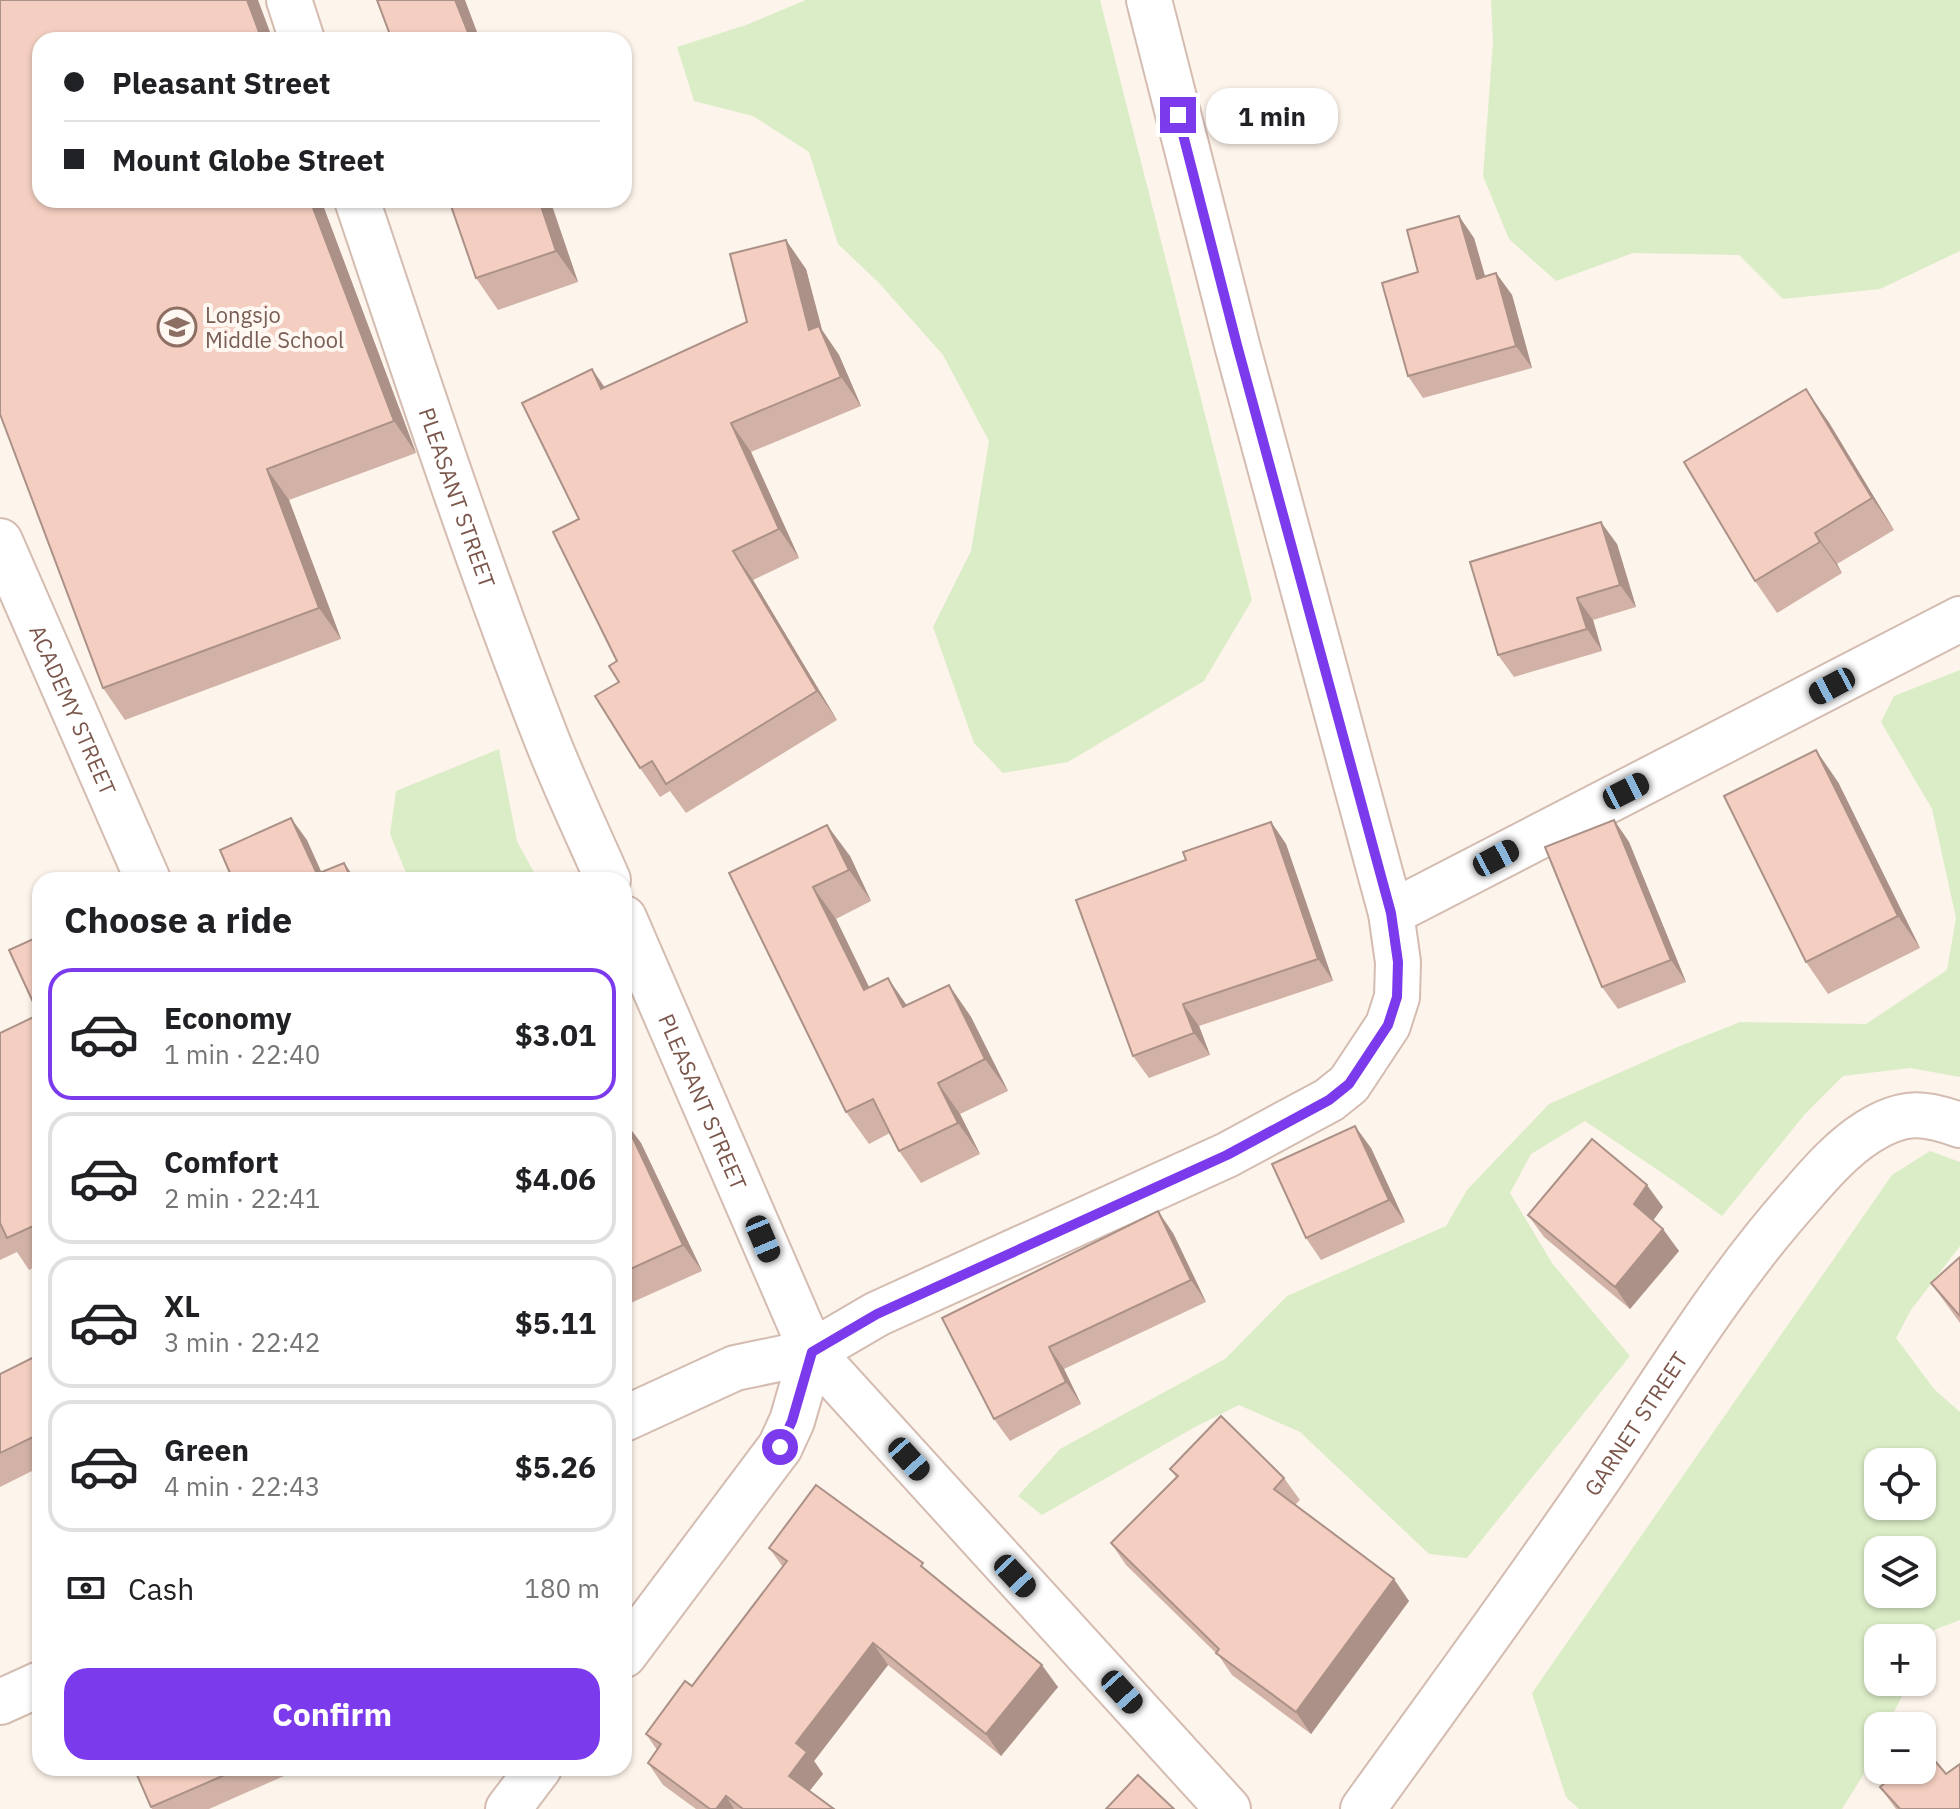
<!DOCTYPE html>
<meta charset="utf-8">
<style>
:root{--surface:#fff;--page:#f2f2f2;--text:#202124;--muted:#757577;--line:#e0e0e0;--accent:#7c3aed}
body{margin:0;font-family:"IBM Plex Sans",sans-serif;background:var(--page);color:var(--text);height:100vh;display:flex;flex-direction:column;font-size:30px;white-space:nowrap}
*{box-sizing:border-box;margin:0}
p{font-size:26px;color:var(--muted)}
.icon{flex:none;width:44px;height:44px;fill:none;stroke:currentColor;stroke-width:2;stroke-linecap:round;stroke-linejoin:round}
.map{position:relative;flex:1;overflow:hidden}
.drawer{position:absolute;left:32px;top:872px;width:600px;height:904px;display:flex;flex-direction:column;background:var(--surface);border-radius:24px;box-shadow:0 2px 6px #0004}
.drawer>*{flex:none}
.top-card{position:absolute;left:32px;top:32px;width:600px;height:176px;border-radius:24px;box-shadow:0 2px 6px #0004;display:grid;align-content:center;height:176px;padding:0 32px;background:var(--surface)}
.buttons{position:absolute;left:1864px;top:1448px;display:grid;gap:16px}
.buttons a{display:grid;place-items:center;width:72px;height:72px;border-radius:16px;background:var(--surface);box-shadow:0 2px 6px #0004;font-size:40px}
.end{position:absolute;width:36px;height:36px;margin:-18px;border:10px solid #7c3aed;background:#fff;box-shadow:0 0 0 4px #fff}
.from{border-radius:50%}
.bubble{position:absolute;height:56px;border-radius:24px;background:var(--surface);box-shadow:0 2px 6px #0004;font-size:26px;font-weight:800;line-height:56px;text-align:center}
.car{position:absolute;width:24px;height:48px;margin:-24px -12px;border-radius:10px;box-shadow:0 0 6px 2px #0007;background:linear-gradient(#222 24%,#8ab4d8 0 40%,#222 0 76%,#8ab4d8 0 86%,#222 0)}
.top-card b{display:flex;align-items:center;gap:28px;height:76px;font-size:30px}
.top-card b+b{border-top:2px solid var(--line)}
.top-card i{width:20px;height:20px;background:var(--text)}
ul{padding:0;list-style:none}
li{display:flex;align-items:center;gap:24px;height:132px;margin:0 16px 12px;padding:0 16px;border:4px solid var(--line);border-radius:24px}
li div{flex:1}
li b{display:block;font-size:30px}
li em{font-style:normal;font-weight:800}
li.selected{border-color:var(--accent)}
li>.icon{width:72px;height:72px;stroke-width:1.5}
h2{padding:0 32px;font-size:36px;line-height:96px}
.pay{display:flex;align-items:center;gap:20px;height:88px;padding:0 32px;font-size:30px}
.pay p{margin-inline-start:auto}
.cta{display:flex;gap:16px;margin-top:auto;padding:16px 32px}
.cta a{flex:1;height:92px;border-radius:24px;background:var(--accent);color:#fff;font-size:32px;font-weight:800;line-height:92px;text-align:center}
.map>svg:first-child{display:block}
.green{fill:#dbedc7;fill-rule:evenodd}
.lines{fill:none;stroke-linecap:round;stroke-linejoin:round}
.minor-casing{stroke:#d4bcb1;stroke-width:48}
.minor{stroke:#fff;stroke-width:44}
.wall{fill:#d2b2a6}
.shaded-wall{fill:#ab9187}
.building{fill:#f4cfc1;stroke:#ab9187;stroke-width:2}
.route{stroke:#7c3aed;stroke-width:10}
.labels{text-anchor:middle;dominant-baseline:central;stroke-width:8;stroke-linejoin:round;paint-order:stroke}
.education-label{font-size:22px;fill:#785e54;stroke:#fff8f2;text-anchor:start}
.street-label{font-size:22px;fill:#7b564b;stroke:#fff8f2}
</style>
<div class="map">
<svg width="1960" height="1809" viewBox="0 0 1960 1809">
<rect width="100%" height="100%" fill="#fdf4eb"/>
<g class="green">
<polygon points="806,0 1100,0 1252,600 1204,681 1068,762 1003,773 974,743 933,627 971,551 989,441 943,355 879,283 838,244 809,152 753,116 694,101 677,47 746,25"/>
<polygon points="1491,0 1960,0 1960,251 1880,289 1783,299 1739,255 1633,253 1556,281 1509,239 1483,176 1493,42"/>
<polygon points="1960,670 1960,1077 1910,1068 1843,1076 1805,1114 1722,1216 1674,1181 1585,1121 1531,1154 1510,1193 1552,1263 1630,1356 1467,1558 1429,1554 1300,1432 1239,1405 1195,1427 1042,1515 1018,1496 1060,1449 1225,1359 1287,1296 1446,1226 1467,1190 1549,1104 1675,1048 1740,1022 1866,1024 1947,970 1956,918 1932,809 1881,722 1894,696"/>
<polygon points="499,749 517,841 538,880 409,880 390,834 396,791"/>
<path d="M1930,1151L1960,1162V1246L1911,1310L1896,1338L1934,1389L1960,1412V1620L1934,1630L1922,1655V1638H1878V1682H1909L1887,1726H1878V1745L1862,1777L1842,1809H1579L1566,1797L1532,1693L1892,1175ZM1878,1462H1922V1506H1878ZM1878,1550H1922V1594H1878Z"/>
</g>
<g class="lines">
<defs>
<g id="minor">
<polyline points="289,0 302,40"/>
<path id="s1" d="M357,200C417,379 476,559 545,735C564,784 587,832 608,880"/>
<path id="s2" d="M0,541L148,880"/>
<polyline points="1391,913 1960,619"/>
<path id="s3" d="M624,918L812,1352L1228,1809"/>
<polyline points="624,1419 735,1368 812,1352 877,1314 1227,1155 1329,1100 1349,1084 1388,1025 1397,997 1398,962 1391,913 1237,345 1149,0"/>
<polyline points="624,1655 780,1447 792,1421 812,1352"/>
<polyline points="0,1702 40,1684"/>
<polyline points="508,1809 539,1768"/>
<path id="s4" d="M1363,1809C1444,1696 1527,1584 1605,1469C1667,1377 1725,1281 1799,1198C1820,1174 1841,1149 1868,1132C1903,1110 1923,1112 1960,1125"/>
</g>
</defs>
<use href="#minor" class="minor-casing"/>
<use href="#minor" class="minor"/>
</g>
<g class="wall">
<polygon points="40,200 321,200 416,453 289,500 341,639 125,720 103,688"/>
<polygon points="550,200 578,282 498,310 476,278"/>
<polygon points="1474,238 1485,276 1496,273 1512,295 1532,368 1423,398 1408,376 1418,272"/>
<polygon points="806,269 822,330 839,355 861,406 751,452 799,558 753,580 837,720 686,813 670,791 660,797 640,768 619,682 617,661 579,519 592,369 604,387 747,322"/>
<polygon points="1828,421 1894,530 1837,564 1842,573 1777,613 1755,581"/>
<polygon points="1617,544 1636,607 1593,620 1602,651 1514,677 1498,655"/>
<polygon points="1838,782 1920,948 1828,994 1806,962"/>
<polygon points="1614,820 1629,842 1686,982 1618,1009 1602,987"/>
<polygon points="1271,822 1286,844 1333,981 1199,1026 1210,1055 1149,1078 1133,1056 1186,860"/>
<polygon points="850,856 871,901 836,919 869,987 907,1005 949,985 971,1017 1008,1091 960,1114 980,1154 921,1183 899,1151 890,1133 869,1144 846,1112 729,873"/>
<polygon points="40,936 40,1264 29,1270 17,1252 0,1260 0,1033 39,1015"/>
<polygon points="624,1111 632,1131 641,1143 702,1271 624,1306"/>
<polygon points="1371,1148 1405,1222 1321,1260 1306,1238"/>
<polygon points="1663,1207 1653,1220 1679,1251 1630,1309 1544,1237 1528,1215"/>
<polygon points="1173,1233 1206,1302 1064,1369 1081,1404 1010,1441 994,1419 942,1318"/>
<polygon points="1960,1257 1960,1323 1931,1283"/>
<polygon points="40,1354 40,1467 0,1487 0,1374"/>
<polygon points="1170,1469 1284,1478 1300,1500 1295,1505 1409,1601 1311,1734 1232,1675 1219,1656 1126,1565 1111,1543 1176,1477"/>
<polygon points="769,1548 931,1574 1058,1687 1001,1756 888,1665 814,1761 823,1774 809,1791 834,1809 696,1809 663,1785 648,1763 657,1750 646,1734 692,1686 783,1567"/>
<polygon points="134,1768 280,1768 284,1776 209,1809 152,1809"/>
<polygon points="1946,1774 1960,1809 1896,1809 1880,1787"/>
</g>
<g class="shaded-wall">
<polygon points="247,0 258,0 273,40 262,40"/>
<polygon points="455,0 465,0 480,40 471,40"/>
<polygon points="310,200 321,200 416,453 394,421"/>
<polygon points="539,200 550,200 578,282 556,251"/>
<polygon points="1459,216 1474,238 1492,301 1477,279"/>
<polygon points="786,240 806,269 822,330 839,355 861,406 809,330"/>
<polygon points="1496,273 1512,295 1532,368 1516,346"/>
<polygon points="592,369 612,398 601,389"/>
<polygon points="1806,389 1828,421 1894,530 1872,498"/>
<polygon points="731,423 751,452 799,558 779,529"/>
<polygon points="267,469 289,500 341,639 319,608"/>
<polygon points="1601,522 1617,544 1636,607 1620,585"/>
<polygon points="1815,533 1837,564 1842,573 1820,542"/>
<polygon points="733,551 753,580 837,720 817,691"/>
<polygon points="1577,598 1593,620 1602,651 1587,629"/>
<polygon points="1816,750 1838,782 1920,948 1898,916"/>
<polygon points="291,818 307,840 325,880 317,874"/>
<polygon points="1614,820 1629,842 1686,982 1671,960"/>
<polygon points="1271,822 1286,844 1333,981 1318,959"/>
<polygon points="827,825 850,856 871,901 849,870"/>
<polygon points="344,863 356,880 352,880"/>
<polygon points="813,887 836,919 886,1022 864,990"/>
<polygon points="888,978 910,1010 903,1007"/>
<polygon points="949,985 971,1017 1008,1091 985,1059"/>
<polygon points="1183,1004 1199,1026 1210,1055 1194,1033"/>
<polygon points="938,1083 960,1114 980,1154 958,1123"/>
<polygon points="624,1111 632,1131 641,1143 702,1271 683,1245 624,1124"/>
<polygon points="1355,1126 1371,1148 1405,1222 1389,1200"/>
<polygon points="1647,1185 1663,1207 1649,1226 1634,1204"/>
<polygon points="1158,1211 1173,1233 1206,1302 1191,1280"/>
<polygon points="1663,1229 1679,1251 1630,1309 1615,1287"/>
<polygon points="1049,1347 1064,1369 1081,1404 1066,1382"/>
<polygon points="1394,1579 1409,1601 1311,1734 1296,1712"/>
<polygon points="873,1643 888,1665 814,1761 823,1774 804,1798 789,1776 796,1743"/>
<polygon points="1042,1665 1058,1687 1001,1756 986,1734"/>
<polygon points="726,1796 734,1809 716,1809"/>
</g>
<g class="building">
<polygon points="0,0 247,0 262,40 40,40 40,200 310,200 394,421 267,469 319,608 103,688 0,414"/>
<polygon points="377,0 455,0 471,40 392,40"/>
<polygon points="449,200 539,200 556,251 476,278"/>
<polygon points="1459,216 1477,279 1496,273 1516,346 1408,376 1382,283 1418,272 1407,230"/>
<polygon points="786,240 809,330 819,326 841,377 731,423 779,529 733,551 817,691 666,784 652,761 640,768 595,696 619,682 609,666 617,661 553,532 579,519 522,403 592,369 601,389 747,322 730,254"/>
<polygon points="1806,389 1872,498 1815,533 1820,542 1755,581 1684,462"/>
<polygon points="1601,522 1620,585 1577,598 1587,629 1498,655 1470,562"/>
<polygon points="1816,750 1898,916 1806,962 1724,796"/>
<polygon points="291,818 317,874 344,863 352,880 233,880 220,850"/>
<polygon points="1614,820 1671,960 1602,987 1545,847"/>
<polygon points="1271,822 1318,959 1183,1004 1194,1033 1133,1056 1076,900 1186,860 1183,852"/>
<polygon points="827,825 849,870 813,887 864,990 888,978 903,1007 949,985 985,1059 938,1083 958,1123 899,1151 873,1099 846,1112 729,873"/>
<polygon points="40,936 40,1014 39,1015 9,950"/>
<polygon points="40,1014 40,1223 7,1238 0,1223 0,1033"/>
<polygon points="624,1119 683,1245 624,1272"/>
<polygon points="1355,1126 1389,1200 1306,1238 1272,1164"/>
<polygon points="1592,1139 1647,1185 1634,1204 1663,1229 1615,1287 1528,1215"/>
<polygon points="1158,1211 1191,1280 1049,1347 1066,1382 994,1419 942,1318"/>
<polygon points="1960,1257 1960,1316 1931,1283"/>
<polygon points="40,1354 40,1445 35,1436 0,1453 0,1374"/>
<polygon points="1221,1416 1284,1478 1274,1489 1394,1579 1296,1712 1216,1653 1219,1649 1111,1543 1178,1476 1170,1469"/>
<polygon points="816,1485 923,1563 921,1566 1042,1665 986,1734 873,1643 796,1743 807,1752 789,1776 834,1809 743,1809 726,1796 716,1809 710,1809 648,1763 661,1744 646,1734 685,1681 692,1686 787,1561 769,1548"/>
<polygon points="1924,1748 1946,1774 1960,1764 1960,1809 1900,1809 1880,1787 1900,1770 1922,1770 1922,1750"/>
<polygon points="134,1768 241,1768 151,1807"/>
<polygon points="1138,1775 1174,1809 1106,1809"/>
</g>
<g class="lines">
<polyline class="route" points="780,1447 792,1421 812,1352 877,1314 1227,1155 1329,1100 1349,1084 1388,1025 1397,997 1398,962 1391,913 1237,345 1178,115"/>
</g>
<defs>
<symbol id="school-ring" viewBox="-11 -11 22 22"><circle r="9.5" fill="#fff8f2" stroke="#8d6e63" stroke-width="1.5"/><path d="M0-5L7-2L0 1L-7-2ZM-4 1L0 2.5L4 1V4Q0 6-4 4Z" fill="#8d6e63"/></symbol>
</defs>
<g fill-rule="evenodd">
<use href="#school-ring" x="155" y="305" width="44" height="44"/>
</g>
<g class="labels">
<g class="education-label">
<text x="205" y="314">Longsjo<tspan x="205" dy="25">Middle School</tspan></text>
</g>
<g class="street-label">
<text stroke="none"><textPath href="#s1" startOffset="314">PLEASANT STREET</textPath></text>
<text stroke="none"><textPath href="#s2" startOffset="184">ACADEMY STREET</textPath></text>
<text stroke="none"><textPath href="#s3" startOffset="200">PLEASANT STREET</textPath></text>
<text stroke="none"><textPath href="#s4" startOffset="472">GARNET STREET</textPath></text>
</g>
</g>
</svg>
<div class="buttons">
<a><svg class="icon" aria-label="locate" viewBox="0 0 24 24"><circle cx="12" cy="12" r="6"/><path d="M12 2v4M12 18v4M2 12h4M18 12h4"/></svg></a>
<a><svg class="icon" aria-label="layers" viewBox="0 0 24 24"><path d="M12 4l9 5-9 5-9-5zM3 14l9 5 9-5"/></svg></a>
<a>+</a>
<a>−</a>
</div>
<i class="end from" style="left:780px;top:1447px"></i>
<i class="end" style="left:1178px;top:115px"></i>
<div class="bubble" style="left:1206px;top:88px;width:132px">1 min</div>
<i class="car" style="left:1832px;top:686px;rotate:242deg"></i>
<i class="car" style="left:1626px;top:791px;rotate:63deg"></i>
<i class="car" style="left:1496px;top:858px;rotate:62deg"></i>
<i class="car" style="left:763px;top:1239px;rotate:157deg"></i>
<i class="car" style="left:909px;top:1459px;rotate:138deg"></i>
<i class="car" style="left:1015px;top:1576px;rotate:137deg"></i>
<i class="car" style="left:1122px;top:1692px;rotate:138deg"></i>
<div class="top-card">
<b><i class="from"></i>Pleasant Street</b>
<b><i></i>Mount Globe Street</b>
</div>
<section class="drawer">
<h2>Choose a ride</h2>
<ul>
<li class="selected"><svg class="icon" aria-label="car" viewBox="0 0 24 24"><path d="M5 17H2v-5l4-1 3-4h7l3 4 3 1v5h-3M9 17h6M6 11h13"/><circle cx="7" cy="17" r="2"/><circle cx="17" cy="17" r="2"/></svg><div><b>Economy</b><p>1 min · 22:40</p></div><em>$3.01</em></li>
<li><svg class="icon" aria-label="car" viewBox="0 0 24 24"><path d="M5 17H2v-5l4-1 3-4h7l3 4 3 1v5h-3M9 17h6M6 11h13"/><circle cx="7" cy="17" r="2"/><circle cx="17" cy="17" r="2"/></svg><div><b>Comfort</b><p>2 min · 22:41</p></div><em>$4.06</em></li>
<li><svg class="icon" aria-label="car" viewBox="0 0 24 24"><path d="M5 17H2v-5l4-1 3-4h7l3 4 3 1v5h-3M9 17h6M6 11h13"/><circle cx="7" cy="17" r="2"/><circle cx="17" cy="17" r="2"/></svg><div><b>XL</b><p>3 min · 22:42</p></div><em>$5.11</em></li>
<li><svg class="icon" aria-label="car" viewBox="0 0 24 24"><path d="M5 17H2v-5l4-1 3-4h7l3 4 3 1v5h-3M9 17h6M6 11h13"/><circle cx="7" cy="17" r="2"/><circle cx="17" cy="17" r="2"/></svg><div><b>Green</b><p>4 min · 22:43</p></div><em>$5.26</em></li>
</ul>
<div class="pay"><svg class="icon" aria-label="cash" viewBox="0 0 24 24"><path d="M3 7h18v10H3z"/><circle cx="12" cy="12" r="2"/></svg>Cash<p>180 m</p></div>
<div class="cta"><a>Confirm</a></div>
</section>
</div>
